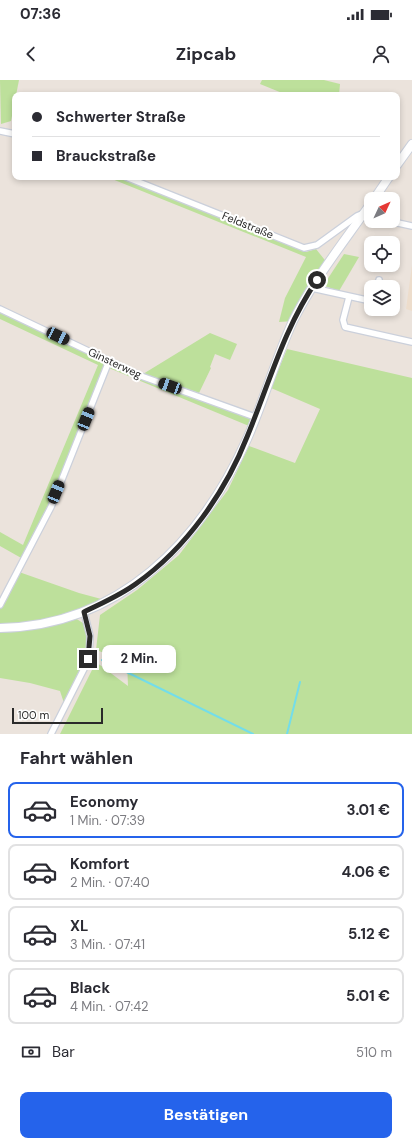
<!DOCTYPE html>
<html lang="de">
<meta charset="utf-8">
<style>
:root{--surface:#fff;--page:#f2f2f3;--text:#2b2b33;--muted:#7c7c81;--line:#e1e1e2;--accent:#2563eb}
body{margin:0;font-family:"DM Sans",sans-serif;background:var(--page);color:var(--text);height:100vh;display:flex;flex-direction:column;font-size:15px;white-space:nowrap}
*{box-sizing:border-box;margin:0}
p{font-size:13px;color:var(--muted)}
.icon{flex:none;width:22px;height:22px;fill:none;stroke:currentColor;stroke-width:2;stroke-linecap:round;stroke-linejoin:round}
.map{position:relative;height:654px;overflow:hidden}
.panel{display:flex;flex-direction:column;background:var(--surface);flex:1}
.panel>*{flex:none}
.top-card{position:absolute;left:12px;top:12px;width:388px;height:88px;border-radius:8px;box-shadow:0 2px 6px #0003;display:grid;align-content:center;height:88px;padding:0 20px;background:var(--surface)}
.needle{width:26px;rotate:46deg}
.tools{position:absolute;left:364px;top:112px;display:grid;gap:8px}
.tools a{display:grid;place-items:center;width:36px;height:36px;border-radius:8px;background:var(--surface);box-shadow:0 2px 6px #0003;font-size:20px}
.scale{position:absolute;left:12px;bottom:10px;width:91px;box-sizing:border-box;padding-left:4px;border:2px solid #2a2a2a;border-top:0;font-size:11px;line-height:14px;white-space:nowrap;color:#2a2a2a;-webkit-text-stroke:3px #fff;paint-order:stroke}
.end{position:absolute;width:18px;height:18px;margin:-9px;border:5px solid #2a2a2a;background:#fff;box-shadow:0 0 0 2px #fff}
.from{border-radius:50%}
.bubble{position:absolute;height:28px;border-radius:8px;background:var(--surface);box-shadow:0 2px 6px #0003;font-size:13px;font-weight:700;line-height:28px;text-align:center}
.car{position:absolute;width:12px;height:24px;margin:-12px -6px;border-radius:5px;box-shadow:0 0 3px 1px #0007;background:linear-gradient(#222 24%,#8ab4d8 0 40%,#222 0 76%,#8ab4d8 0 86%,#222 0)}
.top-card b{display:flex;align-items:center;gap:14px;height:38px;font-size:15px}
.top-card b+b{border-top:1px solid var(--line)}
.top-card i{width:10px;height:10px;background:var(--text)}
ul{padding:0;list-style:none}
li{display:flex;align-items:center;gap:12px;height:56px;margin:0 8px 6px;padding:0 12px;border:2px solid var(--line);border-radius:8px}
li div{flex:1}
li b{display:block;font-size:15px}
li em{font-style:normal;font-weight:700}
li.on{border-color:var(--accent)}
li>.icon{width:36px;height:36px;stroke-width:1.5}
h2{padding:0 20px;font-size:18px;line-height:48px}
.pay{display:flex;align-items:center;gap:10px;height:44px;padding:0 20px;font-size:15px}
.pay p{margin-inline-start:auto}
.button{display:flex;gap:8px;margin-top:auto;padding:8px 20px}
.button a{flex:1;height:46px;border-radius:8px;background:var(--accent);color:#fff;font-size:16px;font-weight:700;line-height:46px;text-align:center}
.status{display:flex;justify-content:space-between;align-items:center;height:28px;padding:0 20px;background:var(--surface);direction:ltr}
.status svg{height:11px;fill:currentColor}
header{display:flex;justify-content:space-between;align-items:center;height:52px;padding:0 20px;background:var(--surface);font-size:18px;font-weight:700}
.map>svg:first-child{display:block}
.education{fill:#edddcc}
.green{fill:#bde09b}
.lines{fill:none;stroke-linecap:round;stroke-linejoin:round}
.stream{stroke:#73ddea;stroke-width:2}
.street-casing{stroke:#cbd0db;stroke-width:8}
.secondary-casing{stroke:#cbd0db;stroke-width:10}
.street{stroke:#fff;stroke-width:5.5}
.secondary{stroke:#fff;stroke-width:8}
.route{stroke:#2a2a2a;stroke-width:5}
.labels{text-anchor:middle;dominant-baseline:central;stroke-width:4;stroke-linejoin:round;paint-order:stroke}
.street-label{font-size:11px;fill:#2a2a2a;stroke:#fff}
</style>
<div class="status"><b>07:36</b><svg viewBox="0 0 49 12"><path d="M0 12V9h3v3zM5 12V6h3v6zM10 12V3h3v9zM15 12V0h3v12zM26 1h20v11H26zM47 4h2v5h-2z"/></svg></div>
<header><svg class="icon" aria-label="back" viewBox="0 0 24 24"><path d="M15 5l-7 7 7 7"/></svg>Zipcab<svg class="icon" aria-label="person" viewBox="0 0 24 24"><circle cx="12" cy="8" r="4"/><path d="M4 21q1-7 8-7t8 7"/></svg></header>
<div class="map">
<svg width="412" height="654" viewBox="0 0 412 654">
<rect width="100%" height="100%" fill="#ebe3dc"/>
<polygon class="education" points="412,185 412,231 406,229"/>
<g class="green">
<polygon points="0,0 19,0 11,41 1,44"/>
<polygon points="262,0 324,0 340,4 339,15 287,15 260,4"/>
<polygon points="107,97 121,97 306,172 316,169 328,184 294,241 279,242 285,218 306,177"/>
<polygon points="344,174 359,177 339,211 325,206 325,203"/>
<polygon points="0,231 102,279 105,282 49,427 23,479 0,466 0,452 23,465 98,285 0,239"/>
<polygon points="210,253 237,264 230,280 215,274 210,287 211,288 199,313 143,294"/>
<polygon points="287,269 412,298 412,654 60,654 96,582 128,606 127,581 96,570 100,535 137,510 179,475 228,410 249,366 295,383 320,329 271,308"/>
<polygon points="114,285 252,338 249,346 109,288"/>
<path d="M19,492L79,513L105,520C72,537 36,544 0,545V528Z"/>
<polygon points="75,538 83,543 87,555 88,572 64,623 60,611 30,603 0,598 0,549 33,548"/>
</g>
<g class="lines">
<g class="stream">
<polyline points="102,580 253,654"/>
<polyline points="287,654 300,602"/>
</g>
<defs>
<g id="street">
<polyline points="0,51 15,54"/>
<polyline points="126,97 304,168 317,165 357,136 364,133 371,134"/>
<polyline points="389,141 412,146"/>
<polyline points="378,207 379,200"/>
<polyline points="312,208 371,221"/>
<polyline points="349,217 343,240 345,247 412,262"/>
<polyline points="0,229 141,296 255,337"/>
<polyline points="0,525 51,427 109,281"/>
<polyline points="51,654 89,579 90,556 84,532"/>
</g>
<g id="secondary">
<polyline points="397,85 412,64"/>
<polyline points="374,119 389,97"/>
<path d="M0,548C119,546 201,462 247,359C264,321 275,280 293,241C314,199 344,162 371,123"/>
</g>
</defs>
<use href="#street" class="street-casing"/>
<use href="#secondary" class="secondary-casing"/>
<use href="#street" class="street"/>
<use href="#secondary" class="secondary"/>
</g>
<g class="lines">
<path class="route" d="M88,579L90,556L84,532C102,523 121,515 137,503C186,468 225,413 247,357C269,304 284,248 317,200"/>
</g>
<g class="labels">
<g class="street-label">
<text transform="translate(248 145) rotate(22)">Feldstraße</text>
<text transform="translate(115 283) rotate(25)">Ginsterweg</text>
</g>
</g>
</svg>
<div class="tools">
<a><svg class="needle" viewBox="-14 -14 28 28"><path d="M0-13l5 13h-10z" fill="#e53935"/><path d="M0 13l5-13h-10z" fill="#7c7c81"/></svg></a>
<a><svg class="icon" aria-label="locate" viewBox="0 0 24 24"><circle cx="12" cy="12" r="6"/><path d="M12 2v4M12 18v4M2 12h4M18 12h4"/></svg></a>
<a><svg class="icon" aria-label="layers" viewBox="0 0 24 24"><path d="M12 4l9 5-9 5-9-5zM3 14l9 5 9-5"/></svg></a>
</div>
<div class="scale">100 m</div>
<i class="end from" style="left:317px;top:200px"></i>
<i class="end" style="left:88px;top:579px"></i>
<div class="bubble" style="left:102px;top:565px;width:74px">2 Min.</div>
<i class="car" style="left:58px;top:256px;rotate:115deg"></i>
<i class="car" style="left:170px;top:306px;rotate:290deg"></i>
<i class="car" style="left:86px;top:339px;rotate:22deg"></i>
<i class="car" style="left:56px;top:412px;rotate:22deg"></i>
<div class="top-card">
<b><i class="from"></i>Schwerter Straße</b>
<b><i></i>Brauckstraße</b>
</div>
</div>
<section class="panel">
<h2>Fahrt wählen</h2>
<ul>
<li class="on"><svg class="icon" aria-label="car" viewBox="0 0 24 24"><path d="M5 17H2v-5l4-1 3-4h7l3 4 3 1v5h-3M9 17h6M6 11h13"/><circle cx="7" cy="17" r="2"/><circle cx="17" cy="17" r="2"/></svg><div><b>Economy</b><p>1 Min. · 07:39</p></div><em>3.01 €</em></li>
<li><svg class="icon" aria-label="car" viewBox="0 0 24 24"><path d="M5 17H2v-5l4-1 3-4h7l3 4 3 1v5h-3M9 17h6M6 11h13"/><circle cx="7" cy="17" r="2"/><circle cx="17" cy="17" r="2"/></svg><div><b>Komfort</b><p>2 Min. · 07:40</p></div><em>4.06 €</em></li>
<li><svg class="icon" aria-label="car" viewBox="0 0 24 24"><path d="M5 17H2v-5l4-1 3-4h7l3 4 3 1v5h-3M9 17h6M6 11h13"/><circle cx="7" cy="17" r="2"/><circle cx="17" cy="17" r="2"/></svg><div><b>XL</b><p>3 Min. · 07:41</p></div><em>5.12 €</em></li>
<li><svg class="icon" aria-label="car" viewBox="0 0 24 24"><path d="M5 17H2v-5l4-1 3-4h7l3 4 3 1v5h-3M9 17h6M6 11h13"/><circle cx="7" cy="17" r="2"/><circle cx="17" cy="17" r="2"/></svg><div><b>Black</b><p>4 Min. · 07:42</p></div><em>5.01 €</em></li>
</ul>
<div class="pay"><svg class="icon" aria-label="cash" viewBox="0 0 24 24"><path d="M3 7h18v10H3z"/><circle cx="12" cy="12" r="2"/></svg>Bar<p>510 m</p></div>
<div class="button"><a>Bestätigen</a></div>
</section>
